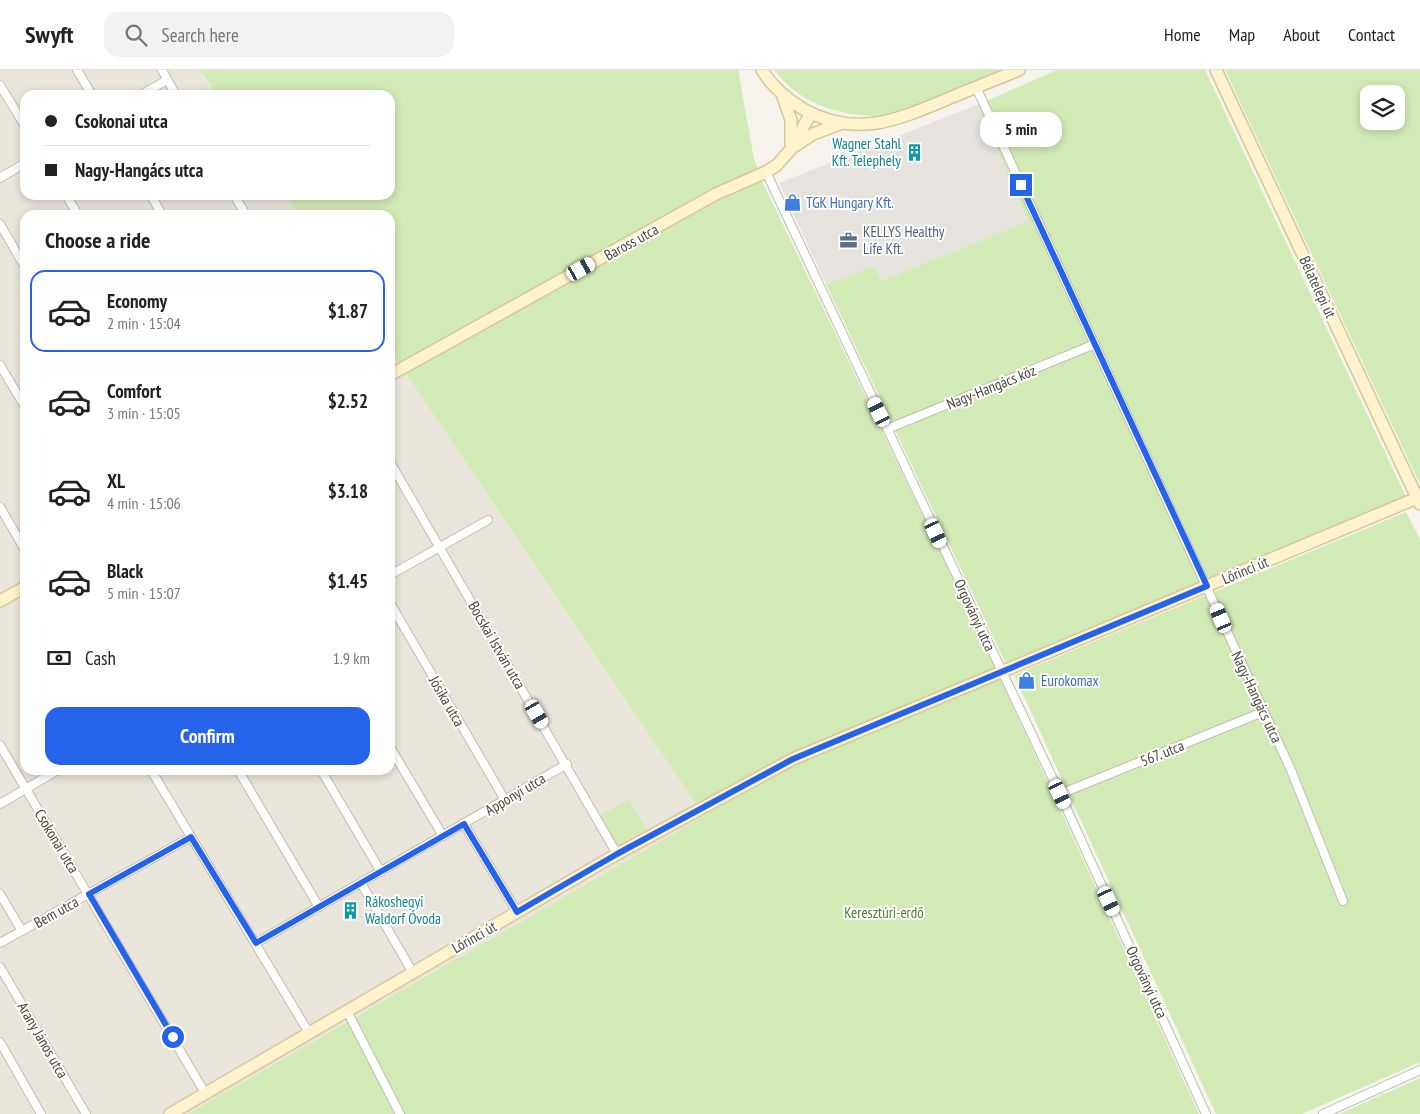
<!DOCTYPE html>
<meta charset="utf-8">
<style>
:root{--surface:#fff;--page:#f2f2f2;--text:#222;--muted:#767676;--line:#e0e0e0;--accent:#2563eb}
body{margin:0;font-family:"PT Sans Narrow",sans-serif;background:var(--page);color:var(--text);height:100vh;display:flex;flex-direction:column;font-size:19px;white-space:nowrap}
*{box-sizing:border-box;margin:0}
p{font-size:16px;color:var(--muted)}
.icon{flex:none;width:28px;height:28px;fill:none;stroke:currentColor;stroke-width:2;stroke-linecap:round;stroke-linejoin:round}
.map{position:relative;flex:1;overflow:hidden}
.details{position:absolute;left:20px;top:140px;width:375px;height:565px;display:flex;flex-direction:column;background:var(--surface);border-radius:15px;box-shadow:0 2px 8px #0003}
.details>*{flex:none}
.guide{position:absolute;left:20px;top:20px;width:375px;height:110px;border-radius:15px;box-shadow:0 2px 8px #0003;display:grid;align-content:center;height:110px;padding:0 25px;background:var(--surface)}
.tools{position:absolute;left:1360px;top:15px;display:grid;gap:10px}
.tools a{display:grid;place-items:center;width:45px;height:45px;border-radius:10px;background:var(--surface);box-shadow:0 2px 8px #0003;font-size:25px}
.end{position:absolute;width:22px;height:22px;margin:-11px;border:6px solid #2563eb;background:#fff;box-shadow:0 0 0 2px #fff}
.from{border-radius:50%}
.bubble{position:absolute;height:35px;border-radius:15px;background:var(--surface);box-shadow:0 2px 8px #0003;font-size:16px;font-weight:600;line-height:35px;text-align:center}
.car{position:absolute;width:15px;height:30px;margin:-15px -8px;border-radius:6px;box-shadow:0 0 4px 1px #0007;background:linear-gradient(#fff 24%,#345 0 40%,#fff 0 76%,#345 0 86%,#fff 0)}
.guide b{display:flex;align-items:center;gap:18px;height:48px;font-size:19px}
.guide b+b{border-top:1px solid var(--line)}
.guide i{width:12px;height:12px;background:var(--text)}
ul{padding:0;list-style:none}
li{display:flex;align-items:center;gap:15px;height:82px;margin:0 10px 8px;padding:0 15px;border:2px solid transparent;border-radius:15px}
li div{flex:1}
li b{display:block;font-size:19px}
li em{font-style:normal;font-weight:600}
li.current{border-color:var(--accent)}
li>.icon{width:45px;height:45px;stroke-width:1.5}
h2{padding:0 25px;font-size:22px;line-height:60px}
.pay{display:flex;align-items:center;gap:12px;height:55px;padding:0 25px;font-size:19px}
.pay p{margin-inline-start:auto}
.primary-button{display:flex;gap:10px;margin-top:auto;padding:10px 25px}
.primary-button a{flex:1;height:58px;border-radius:15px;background:var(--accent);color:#fff;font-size:20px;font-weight:600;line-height:58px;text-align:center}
header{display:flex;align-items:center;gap:30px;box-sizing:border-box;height:70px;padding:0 25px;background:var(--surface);border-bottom:1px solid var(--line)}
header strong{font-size:24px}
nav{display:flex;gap:28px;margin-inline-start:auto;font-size:18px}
.search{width:350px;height:45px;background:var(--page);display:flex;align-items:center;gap:12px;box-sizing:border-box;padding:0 18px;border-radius:15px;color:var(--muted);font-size:19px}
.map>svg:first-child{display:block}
.residential{fill:#eae5da}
.industrial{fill:#e6e2dd}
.green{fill:#d2eab5;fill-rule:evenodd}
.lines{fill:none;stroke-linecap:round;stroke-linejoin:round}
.street-casing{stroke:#c2bbae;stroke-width:10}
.secondary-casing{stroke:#d6c79b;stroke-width:14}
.street{stroke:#fff;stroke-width:8}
.secondary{stroke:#fff3cd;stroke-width:11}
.route{stroke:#2563eb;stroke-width:6}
.labels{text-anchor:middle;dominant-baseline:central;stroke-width:4;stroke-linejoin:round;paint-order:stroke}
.culture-label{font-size:15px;fill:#0d838f;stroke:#fff;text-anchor:end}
.shop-label{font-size:15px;fill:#366cbe;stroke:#fff;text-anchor:start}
.service-label{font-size:15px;fill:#4e5e75;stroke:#fff;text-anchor:start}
.street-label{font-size:15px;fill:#4b4439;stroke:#fff}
.park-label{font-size:15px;fill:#4a7f2a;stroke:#fff}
</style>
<header>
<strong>Swyft</strong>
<div class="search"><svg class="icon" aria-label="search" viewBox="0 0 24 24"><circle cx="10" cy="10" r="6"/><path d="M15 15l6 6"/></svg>Search here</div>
<nav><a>Home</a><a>Map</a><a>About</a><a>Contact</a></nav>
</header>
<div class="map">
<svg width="1420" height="1044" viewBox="0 0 1420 1044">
<rect width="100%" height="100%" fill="#f6f3ec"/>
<polygon class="residential" points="0,0 196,0 202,4 217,25 25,25 25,125 285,125 298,145 25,145 25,700 390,700 390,280 704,746 188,1044 0,1044"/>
<polygon class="industrial" points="977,35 1028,151 881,211 873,196 826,214 779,113"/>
<g class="green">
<polygon points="196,0 738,0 754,89 763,113 992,590 1199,1044 188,1044 704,746 390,280 390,145 298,145 285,125 390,125 390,25 217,25 203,4"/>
<path d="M774,0H1004L893,46C848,48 803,38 774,0Z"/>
<polygon points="1057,0 1205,0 1406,427 1006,594 826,214 873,196 881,211 1028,151 977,35"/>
<path d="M1225,0H1420V414ZM1369,24H1396V51H1369Z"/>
<polygon points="1406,442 1420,469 1420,992 1302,1044 1216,1044 1014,605"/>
<polygon points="629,729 646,759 617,775 600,745"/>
<polygon points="1420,1008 1420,1044 1339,1044"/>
</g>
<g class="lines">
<defs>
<g id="street">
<polyline points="77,0 92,25"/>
<polyline points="162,0 176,25"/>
<polyline points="0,15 25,56"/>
<polyline points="976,17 1291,700 1343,831"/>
<polyline points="141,25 167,10"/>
<polyline points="766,102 1060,724 1206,1044"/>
<polyline points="0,108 25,93"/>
<polyline points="66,125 78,145"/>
<polyline points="151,125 162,145"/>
<polyline points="234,125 246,145"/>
<polyline points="0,154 25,197"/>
<polyline points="0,295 25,337"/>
<polyline points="887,359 1095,274"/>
<polyline points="390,392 617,784"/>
<polyline points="0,437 25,480"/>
<polyline points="390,505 488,450"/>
<polyline points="390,533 505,730"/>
<polyline points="0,675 205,1023"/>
<polyline points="390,677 443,766"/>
<polyline points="151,700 309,963"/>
<polyline points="238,700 319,837"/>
<polyline points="321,700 381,802"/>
<polyline points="1060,724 1263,642"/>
<polyline points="0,734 58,700"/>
<polyline points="464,754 517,842"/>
<polyline points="361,813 413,903"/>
<polyline points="0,824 22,861"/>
<polyline points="0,873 191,767"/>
<polyline points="256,873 567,694"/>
<polyline points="0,897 86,1044"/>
<polyline points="347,941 400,1044"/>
<polyline points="0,972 41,1044"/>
<polyline points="1323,1044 1420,1000"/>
</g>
<g id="secondary">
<path d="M762,0C772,17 787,29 803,39C855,68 895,51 945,30C969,20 994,10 1019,0"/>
<polyline points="1216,0 1420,434"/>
<polyline points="782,24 791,50 791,75"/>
<polyline points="795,76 813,64 840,54"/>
<polyline points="390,305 716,124 766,102 777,95 791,79 811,43"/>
<polyline points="0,531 25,517"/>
<polyline points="170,1044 617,784 793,689 1417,428"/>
</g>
</defs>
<use href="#street" class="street-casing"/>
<use href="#secondary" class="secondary-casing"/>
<use href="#street" class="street"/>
<use href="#secondary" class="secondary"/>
</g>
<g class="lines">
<polyline class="route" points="173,967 89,824 191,767 256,873 464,754 517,842 617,784 793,689 1207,516 1021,115"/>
</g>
<defs>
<symbol id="building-bare" viewBox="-9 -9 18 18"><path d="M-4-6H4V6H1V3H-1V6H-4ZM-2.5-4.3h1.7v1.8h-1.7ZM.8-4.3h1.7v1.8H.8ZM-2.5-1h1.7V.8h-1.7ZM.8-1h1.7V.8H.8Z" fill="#0f9aa8" stroke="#fff" stroke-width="2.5" paint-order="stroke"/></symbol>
<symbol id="shop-bare" viewBox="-9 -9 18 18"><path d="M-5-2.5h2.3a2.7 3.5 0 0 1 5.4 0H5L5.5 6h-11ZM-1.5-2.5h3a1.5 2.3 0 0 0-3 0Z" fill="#3f7fe0" stroke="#fff" stroke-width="2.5" paint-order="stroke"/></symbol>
<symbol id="office-bare" viewBox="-9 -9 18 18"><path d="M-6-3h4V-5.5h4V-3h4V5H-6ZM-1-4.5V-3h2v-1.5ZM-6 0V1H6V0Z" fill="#5c6f8a" stroke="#fff" stroke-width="2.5" paint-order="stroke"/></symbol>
</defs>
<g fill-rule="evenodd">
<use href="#building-bare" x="902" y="70" width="25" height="25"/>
<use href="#shop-bare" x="780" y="120" width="25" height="25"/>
<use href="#office-bare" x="836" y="158" width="25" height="25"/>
<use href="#shop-bare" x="1014" y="598" width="25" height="25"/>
<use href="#building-bare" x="338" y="828" width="25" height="25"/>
</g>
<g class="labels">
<g class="culture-label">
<text x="901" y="73">Wagner Stahl<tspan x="901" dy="17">Kft. Telephely</tspan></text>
<text x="365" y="831" text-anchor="start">Rákoshegyi<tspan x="365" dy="17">Waldorf Óvoda</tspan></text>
</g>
<g class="shop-label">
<text x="806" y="132">TGK Hungary Kft.</text>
<text x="1041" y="610">Eurokomax</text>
</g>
<g class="service-label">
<text x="863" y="161">KELLYS Healthy<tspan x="863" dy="17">Life Kft.</tspan></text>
</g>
<g class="street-label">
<text transform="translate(631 172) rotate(-29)">Baross utca</text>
<text transform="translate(1318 217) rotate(65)">Bélatelepi út</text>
<text transform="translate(991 317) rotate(-22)">Nagy-Hangács köz</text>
<text transform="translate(1245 500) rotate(-23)">Lőrinci út</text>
<text transform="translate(975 545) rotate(65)">Orgoványi utca</text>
<text transform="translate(497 575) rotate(60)">Bocskai István utca</text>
<text transform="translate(1257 627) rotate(65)">Nagy-Hangács utca</text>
<text transform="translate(447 631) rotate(60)">Jósika utca</text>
<text transform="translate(1162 683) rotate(-22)">567. utca</text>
<text transform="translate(515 724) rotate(-31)">Apponyi utca</text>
<text transform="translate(57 771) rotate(59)">Csokonai utca</text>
<text transform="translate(56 842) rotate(-29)">Bem utca</text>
<text transform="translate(474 867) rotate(-30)">Lőrinci út</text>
<text transform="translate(1147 912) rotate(65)">Orgoványi utca</text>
<text transform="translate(43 970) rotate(60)">Arany János utca</text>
</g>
<g class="park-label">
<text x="884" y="842">Keresztúri-erdő</text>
</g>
</g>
</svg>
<div class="tools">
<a><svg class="icon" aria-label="layers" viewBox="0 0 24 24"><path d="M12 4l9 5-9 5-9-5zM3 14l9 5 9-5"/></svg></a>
</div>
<i class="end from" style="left:173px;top:967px"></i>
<i class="end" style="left:1021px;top:115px"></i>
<div class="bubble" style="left:980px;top:42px;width:82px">5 min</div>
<i class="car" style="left:581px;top:199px;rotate:61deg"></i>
<i class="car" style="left:879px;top:342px;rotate:334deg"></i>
<i class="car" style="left:936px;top:463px;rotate:155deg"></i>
<i class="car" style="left:1221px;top:548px;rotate:337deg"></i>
<i class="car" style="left:537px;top:644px;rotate:150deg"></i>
<i class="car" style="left:1060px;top:724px;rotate:155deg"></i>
<i class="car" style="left:1109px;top:831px;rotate:155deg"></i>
<div class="guide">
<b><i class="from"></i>Csokonai utca</b>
<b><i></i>Nagy-Hangács utca</b>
</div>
<section class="details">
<h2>Choose a ride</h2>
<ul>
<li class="current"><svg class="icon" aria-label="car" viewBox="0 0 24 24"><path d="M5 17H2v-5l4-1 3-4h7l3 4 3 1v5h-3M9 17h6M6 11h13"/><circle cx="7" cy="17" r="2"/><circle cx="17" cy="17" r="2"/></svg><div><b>Economy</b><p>2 min · 15:04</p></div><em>$1.87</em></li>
<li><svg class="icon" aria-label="car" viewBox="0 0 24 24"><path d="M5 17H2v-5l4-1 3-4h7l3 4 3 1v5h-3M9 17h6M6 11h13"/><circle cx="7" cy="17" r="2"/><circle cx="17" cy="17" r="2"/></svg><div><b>Comfort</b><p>3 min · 15:05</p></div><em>$2.52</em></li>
<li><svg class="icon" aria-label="car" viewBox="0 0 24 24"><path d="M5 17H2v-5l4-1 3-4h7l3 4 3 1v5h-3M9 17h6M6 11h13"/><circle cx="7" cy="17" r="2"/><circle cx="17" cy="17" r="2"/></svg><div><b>XL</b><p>4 min · 15:06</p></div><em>$3.18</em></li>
<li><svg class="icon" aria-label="car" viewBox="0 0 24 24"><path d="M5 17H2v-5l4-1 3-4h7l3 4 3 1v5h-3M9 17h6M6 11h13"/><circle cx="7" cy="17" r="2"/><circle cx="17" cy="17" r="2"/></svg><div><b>Black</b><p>5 min · 15:07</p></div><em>$1.45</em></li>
</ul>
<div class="pay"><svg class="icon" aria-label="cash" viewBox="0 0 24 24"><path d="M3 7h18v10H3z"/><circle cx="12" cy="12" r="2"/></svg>Cash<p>1.9 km</p></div>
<div class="primary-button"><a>Confirm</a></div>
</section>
</div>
